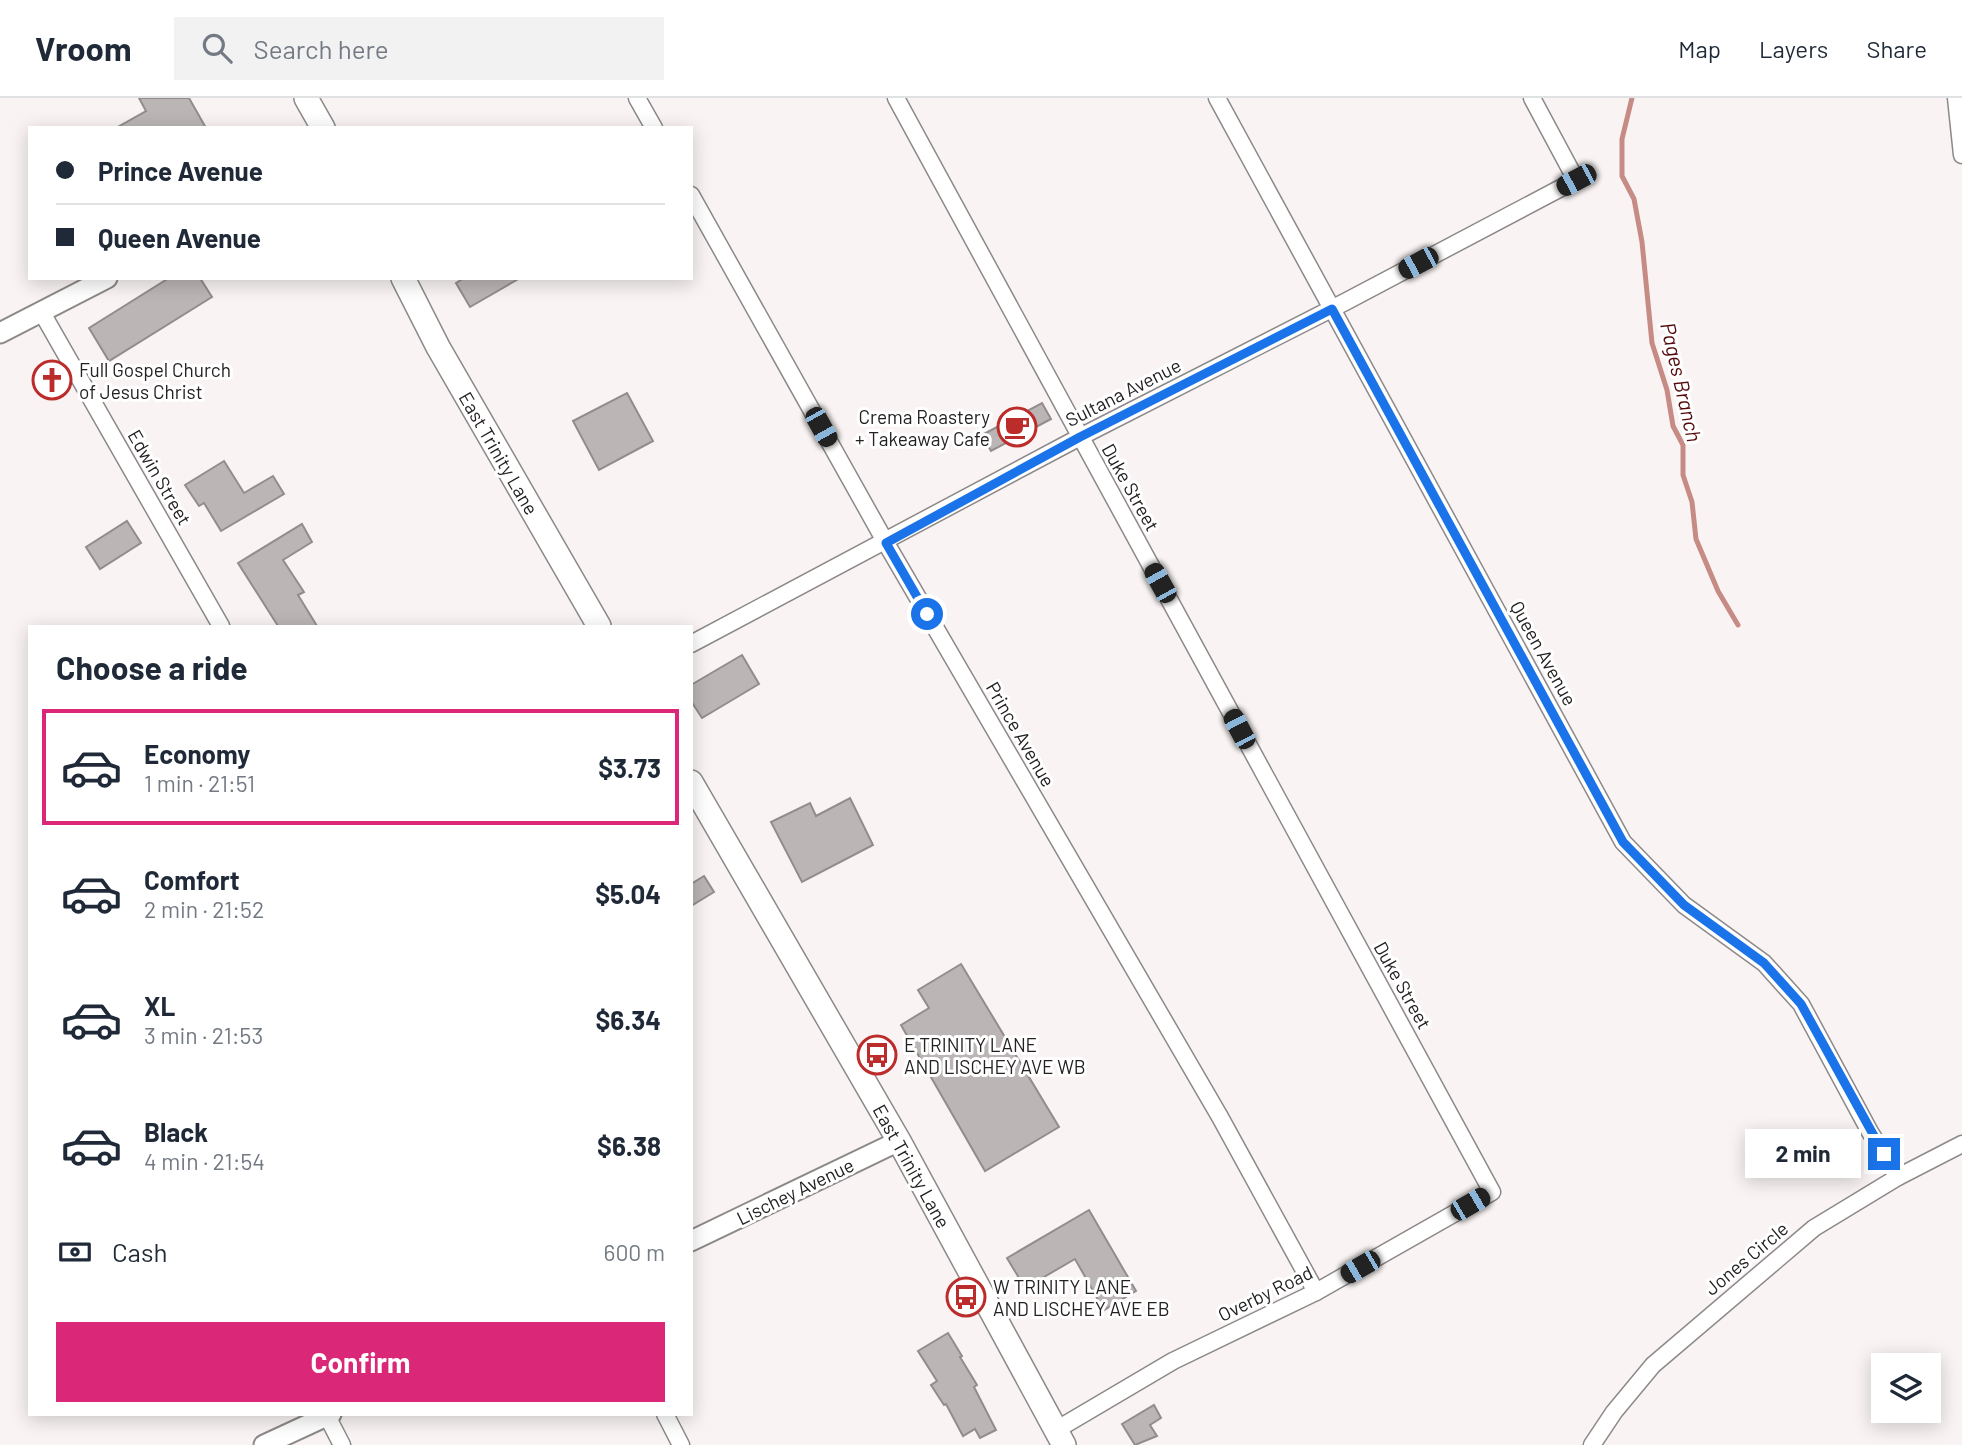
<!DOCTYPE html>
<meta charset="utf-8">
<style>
:root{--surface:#fff;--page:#f2f2f3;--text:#1f2937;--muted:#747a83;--line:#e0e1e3;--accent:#db2777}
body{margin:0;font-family:Barlow,sans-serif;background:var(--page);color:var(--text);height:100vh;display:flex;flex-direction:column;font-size:26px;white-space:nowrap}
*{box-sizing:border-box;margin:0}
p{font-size:23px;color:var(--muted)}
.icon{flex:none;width:38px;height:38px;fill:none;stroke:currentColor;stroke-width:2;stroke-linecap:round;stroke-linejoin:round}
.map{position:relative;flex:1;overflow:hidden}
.sheet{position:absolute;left:28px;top:527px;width:665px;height:791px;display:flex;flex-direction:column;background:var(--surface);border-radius:0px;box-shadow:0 4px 18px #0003}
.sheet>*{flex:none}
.guide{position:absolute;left:28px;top:28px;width:665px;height:154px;border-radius:0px;box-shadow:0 4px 18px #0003;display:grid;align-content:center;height:154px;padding:0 28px;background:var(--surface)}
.fabs{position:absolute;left:1871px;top:1255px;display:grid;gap:14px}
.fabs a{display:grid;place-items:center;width:70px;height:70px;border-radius:0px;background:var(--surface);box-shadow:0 4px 18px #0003;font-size:35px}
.end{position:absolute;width:32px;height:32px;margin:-16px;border:9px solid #1a73e8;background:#fff;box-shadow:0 0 0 4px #fff}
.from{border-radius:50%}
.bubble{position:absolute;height:49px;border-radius:0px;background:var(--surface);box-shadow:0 4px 18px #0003;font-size:23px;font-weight:700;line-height:49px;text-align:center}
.car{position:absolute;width:21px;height:42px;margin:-21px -10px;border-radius:9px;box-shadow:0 0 5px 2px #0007;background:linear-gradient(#222 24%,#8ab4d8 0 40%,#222 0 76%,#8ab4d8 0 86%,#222 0)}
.guide b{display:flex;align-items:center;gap:24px;height:66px;font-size:26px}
.guide b+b{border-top:2px solid var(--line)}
.guide i{width:18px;height:18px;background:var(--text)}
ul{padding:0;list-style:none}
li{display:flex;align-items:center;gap:21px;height:116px;margin:0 14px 10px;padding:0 14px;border:4px solid transparent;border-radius:0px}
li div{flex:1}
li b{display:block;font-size:26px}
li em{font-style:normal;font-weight:700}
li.selected{border-color:var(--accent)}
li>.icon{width:63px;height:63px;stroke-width:1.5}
h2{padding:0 28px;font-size:32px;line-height:84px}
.pay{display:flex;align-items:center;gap:18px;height:77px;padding:0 28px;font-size:26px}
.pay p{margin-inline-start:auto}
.action{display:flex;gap:14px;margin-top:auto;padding:14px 28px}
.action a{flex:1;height:80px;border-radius:0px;background:var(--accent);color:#fff;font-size:28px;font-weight:700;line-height:80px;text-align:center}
header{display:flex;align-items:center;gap:42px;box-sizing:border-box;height:98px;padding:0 35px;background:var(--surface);border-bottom:2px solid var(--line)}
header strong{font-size:33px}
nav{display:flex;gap:38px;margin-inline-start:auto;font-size:24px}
.search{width:490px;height:63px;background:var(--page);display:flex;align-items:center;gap:18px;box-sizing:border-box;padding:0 24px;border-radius:0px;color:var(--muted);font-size:26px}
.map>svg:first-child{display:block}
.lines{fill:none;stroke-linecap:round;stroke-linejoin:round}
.stream{stroke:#c78b85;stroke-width:5}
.building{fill:#bbb6b5;stroke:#928d8d;stroke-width:2}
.minor-casing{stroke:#8d8988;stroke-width:19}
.tertiary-casing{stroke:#8d8988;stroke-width:23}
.secondary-casing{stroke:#8d8988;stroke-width:26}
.minor{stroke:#fff;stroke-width:16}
.tertiary{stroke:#fff;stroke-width:19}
.secondary{stroke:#fff;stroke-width:23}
.route{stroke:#1a73e8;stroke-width:9}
.labels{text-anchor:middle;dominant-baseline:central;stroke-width:6;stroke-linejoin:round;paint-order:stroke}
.poi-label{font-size:19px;fill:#232121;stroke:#fff;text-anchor:start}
.street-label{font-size:19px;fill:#232121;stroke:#fff}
.water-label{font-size:21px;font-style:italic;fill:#540a0b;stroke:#fff}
</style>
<header>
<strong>Vroom</strong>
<div class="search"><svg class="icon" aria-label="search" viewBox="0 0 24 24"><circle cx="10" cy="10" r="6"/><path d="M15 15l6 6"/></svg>Search here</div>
<nav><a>Map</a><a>Layers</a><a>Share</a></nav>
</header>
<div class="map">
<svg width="1962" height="1347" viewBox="0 0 1962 1347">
<rect width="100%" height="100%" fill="#f9f4f3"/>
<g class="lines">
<polyline class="stream" points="1632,0 1622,41 1622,78 1634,101 1642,144 1652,245 1667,292 1673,328 1683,347 1683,377 1692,404 1696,441 1718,493 1738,527"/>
</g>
<g class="building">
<polygon points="139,0 189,0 206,30 116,30 146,13"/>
<polygon points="169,180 200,180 212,199 109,263 89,230"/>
<polygon points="464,180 520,180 470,209 456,185"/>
<polygon points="627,295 653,343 599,372 573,323"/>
<polygon points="1042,305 1051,321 991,353 982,337"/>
<polygon points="224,363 244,395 273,378 284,396 221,433 204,405 199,408 185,387"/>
<polygon points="127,423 141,445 100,471 86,449"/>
<polygon points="302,426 312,444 283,462 304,494 298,497 317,528 278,528 238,465"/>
<polygon points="742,557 759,586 702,620 691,603 691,587"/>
<polygon points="850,700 873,747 802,784 771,724 810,705 816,718"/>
<polygon points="704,778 714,794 691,808 691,786"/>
<polygon points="961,866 1059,1029 985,1073 901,927 929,910 918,892"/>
<polygon points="1089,1112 1136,1193 1104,1212 1075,1161 1025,1190 1007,1160"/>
<polygon points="948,1235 962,1258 960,1259 977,1287 974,1289 996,1332 980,1340 975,1331 963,1338 946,1306 944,1307 931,1287 937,1283 918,1253"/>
<polygon points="1154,1307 1161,1320 1150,1327 1157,1338 1135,1347 1122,1326"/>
</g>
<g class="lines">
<defs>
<g id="minor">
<polyline points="637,0 654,30"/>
<polyline points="896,0 1492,1094 1316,1194 1173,1263 1056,1332"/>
<polyline points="1217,0 1623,744 1684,807 1764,865 1801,906 1870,1034 1898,1079"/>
<polyline points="1956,0 1962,57"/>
<polyline points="691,97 886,445 1220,1019 1316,1194"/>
<polyline points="41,213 221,528"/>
<polyline points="691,546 1080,339 1345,204 1576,82 1532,0"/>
<polyline points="665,1316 681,1347"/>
<polyline points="327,1318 342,1347"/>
<polyline points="1592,1347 1614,1314 1653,1267 1814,1130 1898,1079 1962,1046"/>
</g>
<g id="tertiary">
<polyline points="0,235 107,180"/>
<polyline points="691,1143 899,1043"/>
<polyline points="264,1347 331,1316"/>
</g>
<g id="secondary">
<polyline points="306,0 323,30"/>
<polyline points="403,180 438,249 599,528"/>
<polyline points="691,684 899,1043 1064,1347"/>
</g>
</defs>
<use href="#minor" class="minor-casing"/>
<use href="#tertiary" class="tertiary-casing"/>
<use href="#secondary" class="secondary-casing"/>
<use href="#minor" class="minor"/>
<use href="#tertiary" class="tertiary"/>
<use href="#secondary" class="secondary"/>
</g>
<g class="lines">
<polyline class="route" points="927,516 886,445 1080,339 1332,211 1623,744 1684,807 1764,865 1801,906 1884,1056"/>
</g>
<defs>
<symbol id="church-ring" viewBox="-11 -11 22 22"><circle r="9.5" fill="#fff" stroke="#bb2c2b" stroke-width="1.5"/><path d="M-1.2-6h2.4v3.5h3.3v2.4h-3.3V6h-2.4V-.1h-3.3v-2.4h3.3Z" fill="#bb2c2b"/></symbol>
<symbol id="cafe-ring" viewBox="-11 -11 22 22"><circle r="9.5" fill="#fff" stroke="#bb2c2b" stroke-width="1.5"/><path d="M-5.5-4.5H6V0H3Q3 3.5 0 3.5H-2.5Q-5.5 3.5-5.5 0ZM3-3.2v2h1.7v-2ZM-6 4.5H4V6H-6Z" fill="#bb2c2b"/></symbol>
<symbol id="bus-ring" viewBox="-11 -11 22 22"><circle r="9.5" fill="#fff" stroke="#bb2c2b" stroke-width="1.5"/><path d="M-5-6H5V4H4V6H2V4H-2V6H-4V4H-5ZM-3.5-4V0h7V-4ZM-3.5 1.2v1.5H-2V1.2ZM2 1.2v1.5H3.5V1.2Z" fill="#bb2c2b"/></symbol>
</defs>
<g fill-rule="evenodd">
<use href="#church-ring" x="30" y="260" width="44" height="44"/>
<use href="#cafe-ring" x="995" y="307" width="44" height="44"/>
<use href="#bus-ring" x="855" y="935" width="44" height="44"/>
<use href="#bus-ring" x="944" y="1177" width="44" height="44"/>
</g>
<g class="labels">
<g class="poi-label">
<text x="79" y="271">Full Gospel Church<tspan x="79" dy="22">of Jesus Christ</tspan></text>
<text x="990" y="318" text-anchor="end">Crema Roastery<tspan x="990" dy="22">+ Takeaway Cafe</tspan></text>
<text x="904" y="946">E TRINITY LANE<tspan x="904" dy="22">AND LISCHEY AVE WB</tspan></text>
<text x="993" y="1188">W TRINITY LANE<tspan x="993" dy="22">AND LISCHEY AVE EB</tspan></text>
</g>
<g class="street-label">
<text transform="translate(1123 294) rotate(-27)">Sultana Avenue</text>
<text transform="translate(499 355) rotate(60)">East Trinity Lane</text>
<text transform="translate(160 379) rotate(60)">Edwin Street</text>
<text transform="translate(1131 389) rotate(61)">Duke Street</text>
<text transform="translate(1544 555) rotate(61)">Queen Avenue</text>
<text transform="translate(1021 636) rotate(60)">Prince Avenue</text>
<text transform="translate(1403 887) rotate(61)">Duke Street</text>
<text transform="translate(912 1068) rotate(61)">East Trinity Lane</text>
<text transform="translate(795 1093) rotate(-26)">Lischey Avenue</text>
<text transform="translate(1746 1160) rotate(-40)">Jones Circle</text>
<text transform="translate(1265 1195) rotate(-26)">Overby Road</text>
</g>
<g class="water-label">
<text transform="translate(1682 284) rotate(77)">Pages Branch</text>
</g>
</g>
</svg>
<div class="fabs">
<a><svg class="icon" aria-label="layers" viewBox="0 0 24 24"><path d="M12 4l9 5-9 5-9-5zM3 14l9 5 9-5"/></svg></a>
</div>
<i class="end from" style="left:927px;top:516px"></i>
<i class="end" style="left:1884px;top:1056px"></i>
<div class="bubble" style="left:1745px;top:1031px;width:116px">2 min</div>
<i class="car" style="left:1576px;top:82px;rotate:242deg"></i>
<i class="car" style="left:1418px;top:165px;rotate:242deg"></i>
<i class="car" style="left:821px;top:329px;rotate:151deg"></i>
<i class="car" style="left:1160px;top:485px;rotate:331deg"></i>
<i class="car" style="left:1239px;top:631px;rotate:332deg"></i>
<i class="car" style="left:1470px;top:1106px;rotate:60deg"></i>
<i class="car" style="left:1360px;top:1169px;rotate:240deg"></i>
<div class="guide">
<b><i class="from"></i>Prince Avenue</b>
<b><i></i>Queen Avenue</b>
</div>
<section class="sheet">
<h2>Choose a ride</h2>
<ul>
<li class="selected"><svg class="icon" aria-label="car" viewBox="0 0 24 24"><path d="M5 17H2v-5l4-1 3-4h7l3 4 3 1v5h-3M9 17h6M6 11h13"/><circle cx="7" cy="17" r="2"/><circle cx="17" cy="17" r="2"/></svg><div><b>Economy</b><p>1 min · 21:51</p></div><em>$3.73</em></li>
<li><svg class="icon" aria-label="car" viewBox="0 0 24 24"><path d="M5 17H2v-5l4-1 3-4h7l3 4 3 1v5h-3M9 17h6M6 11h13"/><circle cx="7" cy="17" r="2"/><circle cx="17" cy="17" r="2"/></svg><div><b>Comfort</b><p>2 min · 21:52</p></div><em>$5.04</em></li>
<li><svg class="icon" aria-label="car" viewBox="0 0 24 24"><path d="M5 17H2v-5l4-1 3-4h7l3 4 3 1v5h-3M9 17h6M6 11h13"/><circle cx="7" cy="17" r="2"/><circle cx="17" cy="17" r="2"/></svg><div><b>XL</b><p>3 min · 21:53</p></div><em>$6.34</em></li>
<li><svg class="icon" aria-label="car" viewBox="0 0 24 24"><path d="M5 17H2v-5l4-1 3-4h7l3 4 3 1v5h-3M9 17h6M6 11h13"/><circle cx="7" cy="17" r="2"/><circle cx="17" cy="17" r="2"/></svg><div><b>Black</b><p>4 min · 21:54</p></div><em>$6.38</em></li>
</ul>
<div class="pay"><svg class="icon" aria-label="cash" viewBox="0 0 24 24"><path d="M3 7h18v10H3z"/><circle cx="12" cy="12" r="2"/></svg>Cash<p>600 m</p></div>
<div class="action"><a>Confirm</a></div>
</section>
</div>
